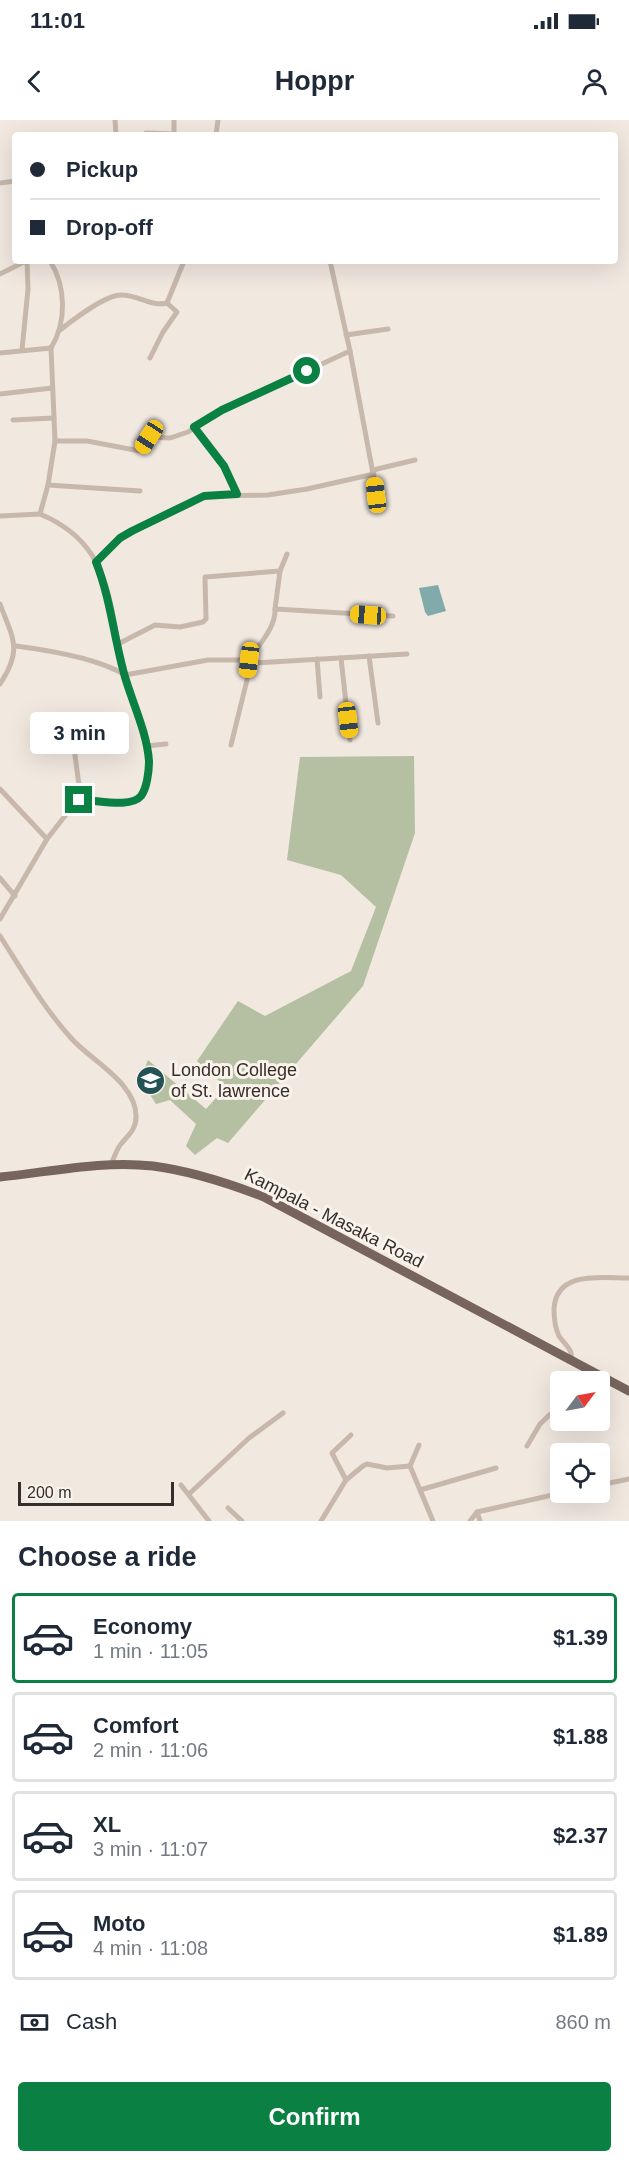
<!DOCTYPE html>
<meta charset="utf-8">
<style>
:root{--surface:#fff;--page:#f2f2f3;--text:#1f2937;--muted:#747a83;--line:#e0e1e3;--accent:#0b8043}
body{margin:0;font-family:Arial,sans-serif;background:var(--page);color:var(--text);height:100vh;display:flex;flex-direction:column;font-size:22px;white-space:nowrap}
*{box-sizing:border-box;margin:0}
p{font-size:20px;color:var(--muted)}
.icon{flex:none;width:33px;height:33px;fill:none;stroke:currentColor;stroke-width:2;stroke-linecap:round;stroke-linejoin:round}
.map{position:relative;height:1401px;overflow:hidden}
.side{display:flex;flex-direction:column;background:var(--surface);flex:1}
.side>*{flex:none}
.top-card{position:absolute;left:12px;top:12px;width:606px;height:132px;border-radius:6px;box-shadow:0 6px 24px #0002;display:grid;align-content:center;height:132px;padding:0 18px;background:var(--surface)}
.needle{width:39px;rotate:58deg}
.controls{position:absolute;left:550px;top:1251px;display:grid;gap:12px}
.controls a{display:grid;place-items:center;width:60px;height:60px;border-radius:6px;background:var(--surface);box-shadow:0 6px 24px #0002;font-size:30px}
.scale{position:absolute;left:18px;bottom:15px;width:156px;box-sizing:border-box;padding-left:6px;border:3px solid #372e2b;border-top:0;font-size:16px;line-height:21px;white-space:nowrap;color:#372e2b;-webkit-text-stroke:4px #f9f3ec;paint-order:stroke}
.end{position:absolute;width:27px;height:27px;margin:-14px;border:8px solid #0b8043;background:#fff;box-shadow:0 0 0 3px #fff}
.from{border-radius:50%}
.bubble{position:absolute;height:42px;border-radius:6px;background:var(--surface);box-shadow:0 6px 24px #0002;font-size:20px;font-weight:600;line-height:42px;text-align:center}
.car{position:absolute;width:18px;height:36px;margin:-18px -9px;border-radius:8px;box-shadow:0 0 4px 2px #0007;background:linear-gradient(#f5c518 24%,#345 0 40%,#f5c518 0 76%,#345 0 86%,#f5c518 0)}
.top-card b{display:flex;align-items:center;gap:21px;height:57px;font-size:22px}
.top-card b+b{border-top:2px solid var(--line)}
.top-card i{width:15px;height:15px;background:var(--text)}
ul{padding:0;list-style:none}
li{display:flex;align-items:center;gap:18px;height:90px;margin:0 12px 9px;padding:0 6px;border:3px solid var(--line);border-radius:6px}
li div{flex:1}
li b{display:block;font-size:22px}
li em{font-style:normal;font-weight:600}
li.selected{border-color:var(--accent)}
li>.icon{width:54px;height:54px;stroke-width:1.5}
h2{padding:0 18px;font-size:27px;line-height:72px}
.pay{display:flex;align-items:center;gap:15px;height:66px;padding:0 18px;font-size:22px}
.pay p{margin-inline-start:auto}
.action{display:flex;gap:12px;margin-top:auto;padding:12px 18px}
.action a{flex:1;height:69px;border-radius:6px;background:var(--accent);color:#fff;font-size:24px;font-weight:600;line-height:69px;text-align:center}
.status{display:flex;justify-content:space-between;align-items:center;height:42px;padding:0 30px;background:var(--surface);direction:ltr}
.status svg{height:16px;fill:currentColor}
header{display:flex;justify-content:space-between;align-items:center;height:78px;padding:0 18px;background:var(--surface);font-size:27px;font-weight:600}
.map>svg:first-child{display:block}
.green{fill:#b5bfa1}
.water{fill:#81abab}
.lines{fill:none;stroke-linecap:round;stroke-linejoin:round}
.street{stroke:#c8b8ac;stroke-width:5}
.primary{stroke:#77655d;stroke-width:9}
.route{stroke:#0b8043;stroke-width:8}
.labels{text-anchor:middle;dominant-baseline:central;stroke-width:6;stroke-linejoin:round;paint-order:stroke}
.poi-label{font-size:18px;fill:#372e2b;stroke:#f9f3ec;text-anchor:start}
.street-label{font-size:18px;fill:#372e2b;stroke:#f9f3ec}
</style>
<div class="status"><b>11:01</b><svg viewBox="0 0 49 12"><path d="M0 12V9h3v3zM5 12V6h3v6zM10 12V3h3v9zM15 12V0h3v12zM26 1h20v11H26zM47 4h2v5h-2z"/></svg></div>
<header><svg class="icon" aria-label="back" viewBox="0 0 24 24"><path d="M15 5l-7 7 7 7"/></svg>Hoppr<svg class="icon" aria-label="person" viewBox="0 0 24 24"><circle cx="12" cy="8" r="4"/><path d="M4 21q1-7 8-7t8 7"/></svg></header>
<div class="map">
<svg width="629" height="1401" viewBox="0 0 629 1401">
<rect width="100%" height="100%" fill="#f1e8e0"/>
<polygon class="green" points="414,636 415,713 363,866 228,1023 217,1018 195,1035 186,1026 196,1004 170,980 156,984 140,959 148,940 206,989 226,967 197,941 238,881 265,896 351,851 376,787 341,755 287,740 300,637"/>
<polygon class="water" points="438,465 446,491 428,496 425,492 419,468"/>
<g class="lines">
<g class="street">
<polyline points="115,0 116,15"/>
<polyline points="174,0 174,15"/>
<polyline points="146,13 174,14"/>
<polyline points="216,15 218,0"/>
<polyline points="0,63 15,61"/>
<path d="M50,141C66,166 67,202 51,228"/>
<polyline points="330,141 350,231 377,375"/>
<polyline points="0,154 26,141"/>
<polyline points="167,183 184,141"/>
<path d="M60,210C73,200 106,174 122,175C138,175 152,187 167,183"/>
<polyline points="346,215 388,209"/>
<polyline points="22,230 28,169 27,141"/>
<path d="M0,233L51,228L55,321L48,365L40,394C64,404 85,420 97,444C114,477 115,518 124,554C132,582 148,612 149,642C149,651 147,664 143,673C133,694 89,672 75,683L47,719L0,799"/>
<polyline points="150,238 163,212 177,192 167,183"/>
<polyline points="0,274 52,268"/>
<polyline points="13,300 54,298"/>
<polyline points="194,307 224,346 238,374"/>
<polyline points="55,321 87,321 140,331 149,317 170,318 188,312 222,290 350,231"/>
<polyline points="373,350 415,340"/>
<polyline points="48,365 140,371"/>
<polyline points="0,396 40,394"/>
<polyline points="96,442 121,418 204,376 268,375 307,369 374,354"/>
<path d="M0,484C13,519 23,529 0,564"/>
<polyline points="275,489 280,451 287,434"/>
<polyline points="118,524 155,505 180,507 203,502 206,499 205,457 280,451"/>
<path d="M16,526C47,530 98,538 125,555L208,540H249C258,525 276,508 275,489L393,496"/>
<polyline points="369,536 378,603"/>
<polyline points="341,538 350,620"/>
<polyline points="317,539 320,577"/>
<polyline points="72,613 81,680"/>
<polyline points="231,625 247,560 249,540 255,543 407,534"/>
<polyline points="146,626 166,624"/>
<polyline points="0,669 47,719"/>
<polyline points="0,758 15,776"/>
<path d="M0,816C22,850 43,887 71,918C90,940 137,963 136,997C136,1010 128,1015 121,1024C116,1030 114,1038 111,1045"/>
<path d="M571,1240C574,1230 564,1224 559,1216C555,1208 554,1199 554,1189C556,1150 602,1158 629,1158"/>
<polyline points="583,1262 592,1251"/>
<polyline points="419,1325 410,1346 433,1401"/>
<polyline points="527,1326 540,1304 561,1284"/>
<polyline points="346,1360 332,1333 351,1315"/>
<polyline points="181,1365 209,1401"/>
<polyline points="600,1365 629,1359"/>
<polyline points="420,1370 496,1348"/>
<polyline points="189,1374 249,1318 283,1293"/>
<polyline points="228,1388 242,1401"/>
<polyline points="477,1392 480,1401"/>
<polyline points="321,1401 346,1360 363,1346 367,1344 387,1348 410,1346"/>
<polyline points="470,1401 477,1392 566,1372"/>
</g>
<path class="primary" d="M0,1057C50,1052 103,1040 153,1046C191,1051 228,1063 264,1077L629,1271"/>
</g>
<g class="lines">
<path class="route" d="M79,680C94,679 130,689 141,676C147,668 149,651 149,641C147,613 133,584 125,557C114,519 111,480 96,442L120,418L132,411L204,376L237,374L224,346L194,307L222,290L307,251"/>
</g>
<defs>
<symbol id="school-disc" viewBox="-11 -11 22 22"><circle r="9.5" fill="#245355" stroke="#f9f3ec"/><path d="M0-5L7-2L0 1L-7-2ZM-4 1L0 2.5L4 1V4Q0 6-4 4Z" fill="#fff"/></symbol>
</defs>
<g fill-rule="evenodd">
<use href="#school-disc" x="134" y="944" width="33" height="33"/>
</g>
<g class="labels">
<g class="poi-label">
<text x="171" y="950">London College<tspan x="171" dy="21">of St. lawrence</tspan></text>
</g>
<g class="street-label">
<text transform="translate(334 1098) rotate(27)">Kampala - Masaka Road</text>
</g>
</g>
</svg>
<div class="controls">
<a><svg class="needle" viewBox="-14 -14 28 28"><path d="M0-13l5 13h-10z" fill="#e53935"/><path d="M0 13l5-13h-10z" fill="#747a83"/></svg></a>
<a><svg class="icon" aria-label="locate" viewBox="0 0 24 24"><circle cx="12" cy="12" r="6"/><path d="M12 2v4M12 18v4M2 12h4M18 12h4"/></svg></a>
</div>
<div class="scale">200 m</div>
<i class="end from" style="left:307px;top:251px"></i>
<i class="end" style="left:79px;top:680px"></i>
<div class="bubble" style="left:30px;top:592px;width:99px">3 min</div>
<i class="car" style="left:149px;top:317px;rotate:213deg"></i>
<i class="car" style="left:376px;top:375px;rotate:353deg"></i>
<i class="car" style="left:368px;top:495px;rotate:274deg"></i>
<i class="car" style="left:249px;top:540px;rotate:187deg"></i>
<i class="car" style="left:348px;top:600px;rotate:173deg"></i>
<div class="top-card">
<b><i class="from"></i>Pickup</b>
<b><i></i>Drop-off</b>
</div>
</div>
<section class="side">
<h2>Choose a ride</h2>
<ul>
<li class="selected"><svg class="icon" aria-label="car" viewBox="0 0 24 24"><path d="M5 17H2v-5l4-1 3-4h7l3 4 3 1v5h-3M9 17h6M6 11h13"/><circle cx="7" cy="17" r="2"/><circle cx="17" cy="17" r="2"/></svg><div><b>Economy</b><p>1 min · 11:05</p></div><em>$1.39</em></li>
<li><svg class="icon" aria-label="car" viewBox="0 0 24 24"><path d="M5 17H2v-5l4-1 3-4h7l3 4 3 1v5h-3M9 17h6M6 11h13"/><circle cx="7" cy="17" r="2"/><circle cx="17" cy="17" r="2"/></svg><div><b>Comfort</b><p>2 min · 11:06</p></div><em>$1.88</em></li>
<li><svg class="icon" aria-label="car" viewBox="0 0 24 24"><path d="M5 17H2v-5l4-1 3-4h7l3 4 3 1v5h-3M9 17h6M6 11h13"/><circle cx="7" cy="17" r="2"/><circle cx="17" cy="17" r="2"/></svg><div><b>XL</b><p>3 min · 11:07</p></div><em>$2.37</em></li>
<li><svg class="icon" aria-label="car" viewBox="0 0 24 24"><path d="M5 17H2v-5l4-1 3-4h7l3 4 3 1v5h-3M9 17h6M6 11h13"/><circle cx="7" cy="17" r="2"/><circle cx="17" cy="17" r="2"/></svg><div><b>Moto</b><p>4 min · 11:08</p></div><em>$1.89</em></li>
</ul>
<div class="pay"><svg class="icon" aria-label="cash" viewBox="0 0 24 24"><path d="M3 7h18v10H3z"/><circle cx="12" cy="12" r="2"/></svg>Cash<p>860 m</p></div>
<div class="action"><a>Confirm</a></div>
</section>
